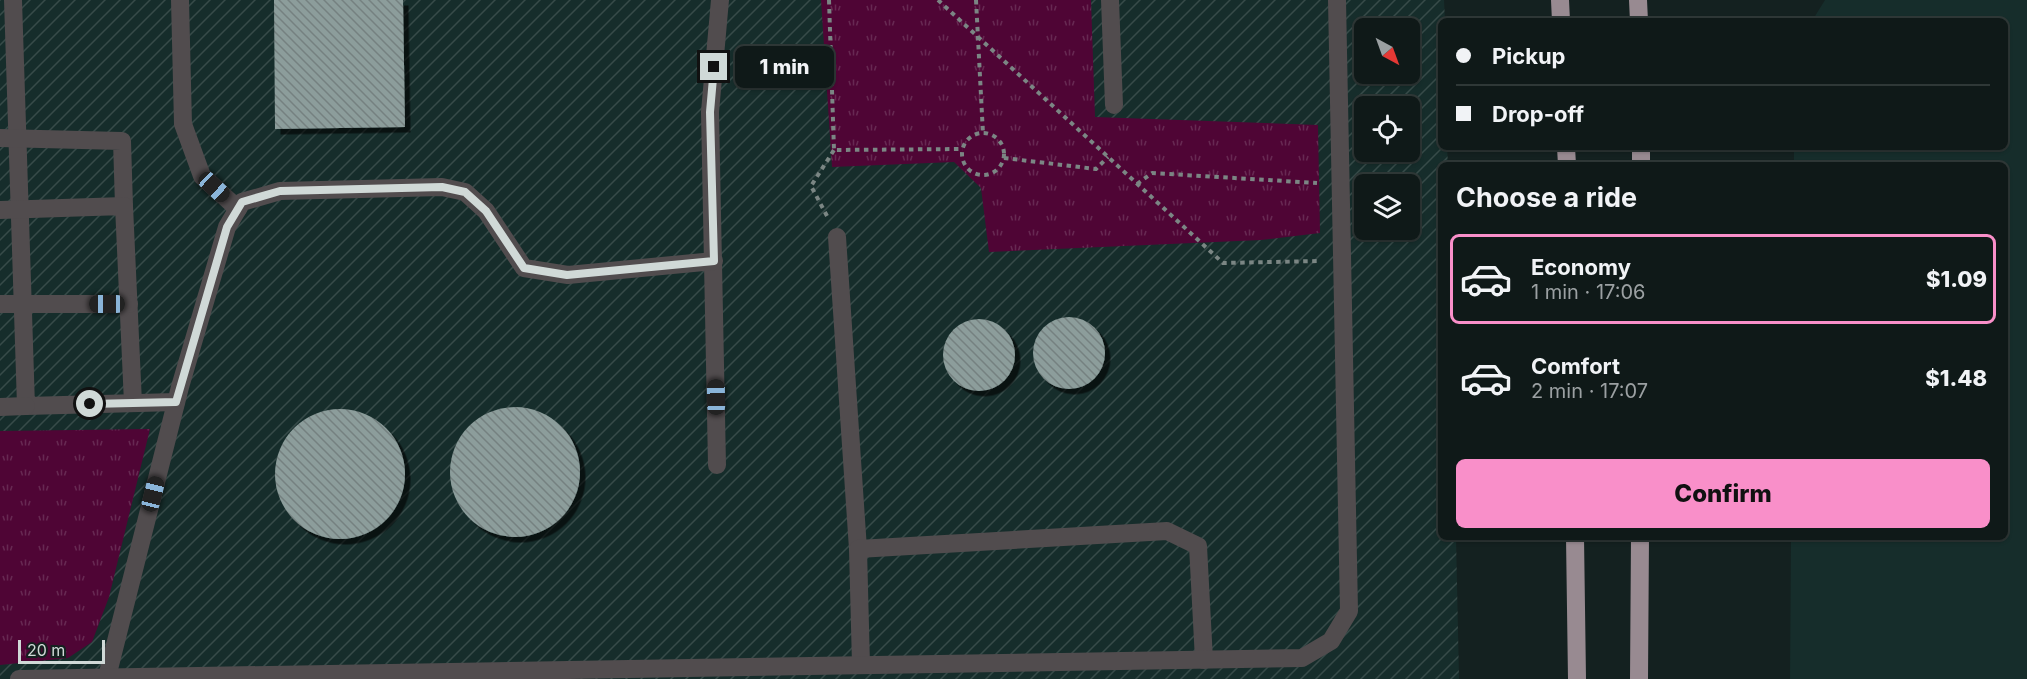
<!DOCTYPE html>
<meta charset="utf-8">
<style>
:root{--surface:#0f1918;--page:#1d2625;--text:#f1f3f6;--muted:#9ba0a2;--line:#2f3837;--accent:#f98fc9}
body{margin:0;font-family:Inter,sans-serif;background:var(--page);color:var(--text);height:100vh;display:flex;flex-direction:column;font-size:22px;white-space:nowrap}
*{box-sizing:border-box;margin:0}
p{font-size:20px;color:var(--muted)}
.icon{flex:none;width:33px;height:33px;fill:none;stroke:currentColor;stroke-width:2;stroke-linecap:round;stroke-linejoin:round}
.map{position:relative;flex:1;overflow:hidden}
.sheet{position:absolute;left:1438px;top:162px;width:570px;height:378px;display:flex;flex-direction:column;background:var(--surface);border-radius:9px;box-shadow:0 2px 4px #0004,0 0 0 2px var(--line)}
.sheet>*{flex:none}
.top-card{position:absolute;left:1438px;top:18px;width:570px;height:132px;border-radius:9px;box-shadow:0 2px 4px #0004,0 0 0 2px var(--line);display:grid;align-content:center;height:132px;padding:0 18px;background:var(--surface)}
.needle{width:39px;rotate:139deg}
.controls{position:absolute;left:1354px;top:18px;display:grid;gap:12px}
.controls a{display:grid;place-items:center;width:66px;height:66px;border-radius:9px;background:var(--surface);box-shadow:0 2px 4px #0004,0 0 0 2px var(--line);font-size:30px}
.scale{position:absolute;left:18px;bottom:15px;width:87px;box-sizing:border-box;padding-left:6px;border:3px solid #d0d9d7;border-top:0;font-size:16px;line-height:21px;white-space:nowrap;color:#d0d9d7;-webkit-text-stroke:4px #142120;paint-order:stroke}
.end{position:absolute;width:27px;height:27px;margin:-14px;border:8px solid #d0d9d7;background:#111;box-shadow:0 0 0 3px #111}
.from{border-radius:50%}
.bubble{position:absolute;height:42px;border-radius:9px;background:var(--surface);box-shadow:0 2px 4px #0004,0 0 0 2px var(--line);font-size:20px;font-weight:800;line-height:42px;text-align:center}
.car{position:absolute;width:18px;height:36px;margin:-18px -9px;border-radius:8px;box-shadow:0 0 4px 2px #0007;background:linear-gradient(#222 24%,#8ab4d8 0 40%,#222 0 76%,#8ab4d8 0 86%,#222 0)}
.top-card b{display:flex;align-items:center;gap:21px;height:57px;font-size:22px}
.top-card b+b{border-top:2px solid var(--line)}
.top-card i{width:15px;height:15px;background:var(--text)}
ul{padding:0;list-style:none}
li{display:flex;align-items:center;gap:18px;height:90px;margin:0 12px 9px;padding:0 6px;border:3px solid transparent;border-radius:9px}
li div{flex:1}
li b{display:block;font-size:22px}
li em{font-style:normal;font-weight:800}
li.current{border-color:var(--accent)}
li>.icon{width:54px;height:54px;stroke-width:1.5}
h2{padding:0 18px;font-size:27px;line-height:72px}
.button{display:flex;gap:12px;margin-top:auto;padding:12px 18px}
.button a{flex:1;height:69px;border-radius:9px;background:var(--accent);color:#111;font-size:24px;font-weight:800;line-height:69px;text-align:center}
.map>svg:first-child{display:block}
.built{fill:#162d2b}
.industrial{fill:url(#industrial-furrows);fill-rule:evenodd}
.park{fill:url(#park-tufts)}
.building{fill:url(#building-back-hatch);filter:url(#shadow)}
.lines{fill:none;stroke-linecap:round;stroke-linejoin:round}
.path{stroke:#7b8684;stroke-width:4;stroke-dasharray:4.5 4.5;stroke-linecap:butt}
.minor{stroke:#514c4e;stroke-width:18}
.highway{stroke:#988a91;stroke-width:18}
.route{stroke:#d0d9d7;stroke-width:8}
</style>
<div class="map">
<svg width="2027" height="679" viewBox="0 0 2027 679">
<defs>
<pattern id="industrial-furrows" width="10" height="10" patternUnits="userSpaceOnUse" patternTransform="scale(1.5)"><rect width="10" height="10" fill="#162d2b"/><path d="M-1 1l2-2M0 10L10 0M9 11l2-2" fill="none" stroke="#374b49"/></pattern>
<pattern id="park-tufts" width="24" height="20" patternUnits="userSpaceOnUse" patternTransform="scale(1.5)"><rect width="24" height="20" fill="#4f0535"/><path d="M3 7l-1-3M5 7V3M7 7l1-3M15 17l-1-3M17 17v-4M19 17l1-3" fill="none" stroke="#672952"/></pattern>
<pattern id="building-back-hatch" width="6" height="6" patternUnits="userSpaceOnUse" patternTransform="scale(1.5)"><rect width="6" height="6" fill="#8c9d9b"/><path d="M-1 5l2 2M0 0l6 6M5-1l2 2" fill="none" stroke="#758180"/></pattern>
<filter id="shadow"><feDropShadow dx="5.5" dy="5.5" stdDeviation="0" flood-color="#0009"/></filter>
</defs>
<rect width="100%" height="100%" fill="#142120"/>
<polygon class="built" points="1825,0 2027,0 2027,679 1790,679 1791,537 2006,537 2006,165 1794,165 1794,147 2006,147 2006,21 1812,21"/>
<path class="industrial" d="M0,0H1444L1445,21H1442V147H1447L1448,165H1442V537H1456L1459,679H0ZM1365,28H1410V74H1365ZM1365,106H1410V152H1365ZM1365,184H1410V230H1365Z"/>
<g class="park">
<polygon points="821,0 1091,0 1095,117 1318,125 1320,233 1261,240 989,252 981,188 954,162 832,167"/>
<polygon points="150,429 109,597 92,642 68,658 0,665 0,431"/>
</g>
<g class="building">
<polygon points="274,0 403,0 405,127 275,129"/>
<circle cx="1069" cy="353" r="36"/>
<circle cx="979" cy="355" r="36"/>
<circle cx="515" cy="472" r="65"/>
<circle cx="340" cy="474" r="65"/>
</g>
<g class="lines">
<g class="path">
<polyline points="829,0 834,150 963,149"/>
<polyline points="938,0 1223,263 1320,261"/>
<polyline points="976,0 983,134"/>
<circle cx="983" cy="154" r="21"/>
<polyline points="1004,158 1096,169 1108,157"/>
<polyline points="1137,184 1152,173 1317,183"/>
<polyline points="827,216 811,186 834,150"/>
</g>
<g class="minor">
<polyline points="13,0 26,406 176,402"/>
<polyline points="180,0 183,124 202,176 238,209"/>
<polyline points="1110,0 1114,105"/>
<polyline points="0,138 122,141 124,206"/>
<polyline points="0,210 124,206 133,403"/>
<polyline points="837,237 858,549"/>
<polyline points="0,304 129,304"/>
<polyline points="0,407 26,406"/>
<polyline points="717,465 710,112 720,0"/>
<polyline points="861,665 858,549 1167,531 1198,546 1204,660"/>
<polyline points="107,677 180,387 227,227 242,202 280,191 442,187 465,192 486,211 524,268 568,275 714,261"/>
<polyline points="19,679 1302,658 1331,641 1349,611 1337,0"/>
</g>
<g class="highway">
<polyline points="1560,0 1561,21"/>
<polyline points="1638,0 1639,21"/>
<polyline points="1566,147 1567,165"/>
<polyline points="1641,147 1641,165"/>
<polyline points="1575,537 1577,679"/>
<polyline points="1639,679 1640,537"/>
</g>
</g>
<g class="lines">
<polyline class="route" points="90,404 176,402 227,227 242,202 280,191 442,187 465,192 486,211 524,268 567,275 714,261 710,112 714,67"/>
</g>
</svg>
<div class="controls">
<a><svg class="needle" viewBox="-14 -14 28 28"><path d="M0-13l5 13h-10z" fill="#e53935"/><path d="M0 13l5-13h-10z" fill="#9ba0a2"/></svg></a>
<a><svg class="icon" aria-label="locate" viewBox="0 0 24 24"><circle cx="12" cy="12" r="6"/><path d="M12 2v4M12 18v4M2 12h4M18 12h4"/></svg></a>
<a><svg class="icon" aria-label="layers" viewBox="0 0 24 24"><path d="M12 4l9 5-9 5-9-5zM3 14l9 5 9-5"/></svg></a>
</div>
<div class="scale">20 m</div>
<i class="end from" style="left:90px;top:404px"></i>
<i class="end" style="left:714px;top:67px"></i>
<div class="bubble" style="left:735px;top:46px;width:99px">1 min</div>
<i class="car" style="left:214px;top:187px;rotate:133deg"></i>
<i class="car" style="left:107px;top:304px;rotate:270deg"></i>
<i class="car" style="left:716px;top:397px;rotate:359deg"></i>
<i class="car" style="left:153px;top:494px;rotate:14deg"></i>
<div class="top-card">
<b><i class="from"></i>Pickup</b>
<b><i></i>Drop-off</b>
</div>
<section class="sheet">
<h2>Choose a ride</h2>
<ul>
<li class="current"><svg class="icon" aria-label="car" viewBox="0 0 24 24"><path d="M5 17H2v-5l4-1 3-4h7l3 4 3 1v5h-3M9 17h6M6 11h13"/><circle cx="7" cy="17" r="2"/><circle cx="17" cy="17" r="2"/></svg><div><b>Economy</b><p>1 min · 17:06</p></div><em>$1.09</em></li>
<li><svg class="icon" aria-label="car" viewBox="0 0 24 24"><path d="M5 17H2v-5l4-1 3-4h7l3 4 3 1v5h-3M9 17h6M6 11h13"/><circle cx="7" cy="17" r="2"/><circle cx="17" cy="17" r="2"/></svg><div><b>Comfort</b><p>2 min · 17:07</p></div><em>$1.48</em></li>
</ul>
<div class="button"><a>Confirm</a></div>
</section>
</div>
